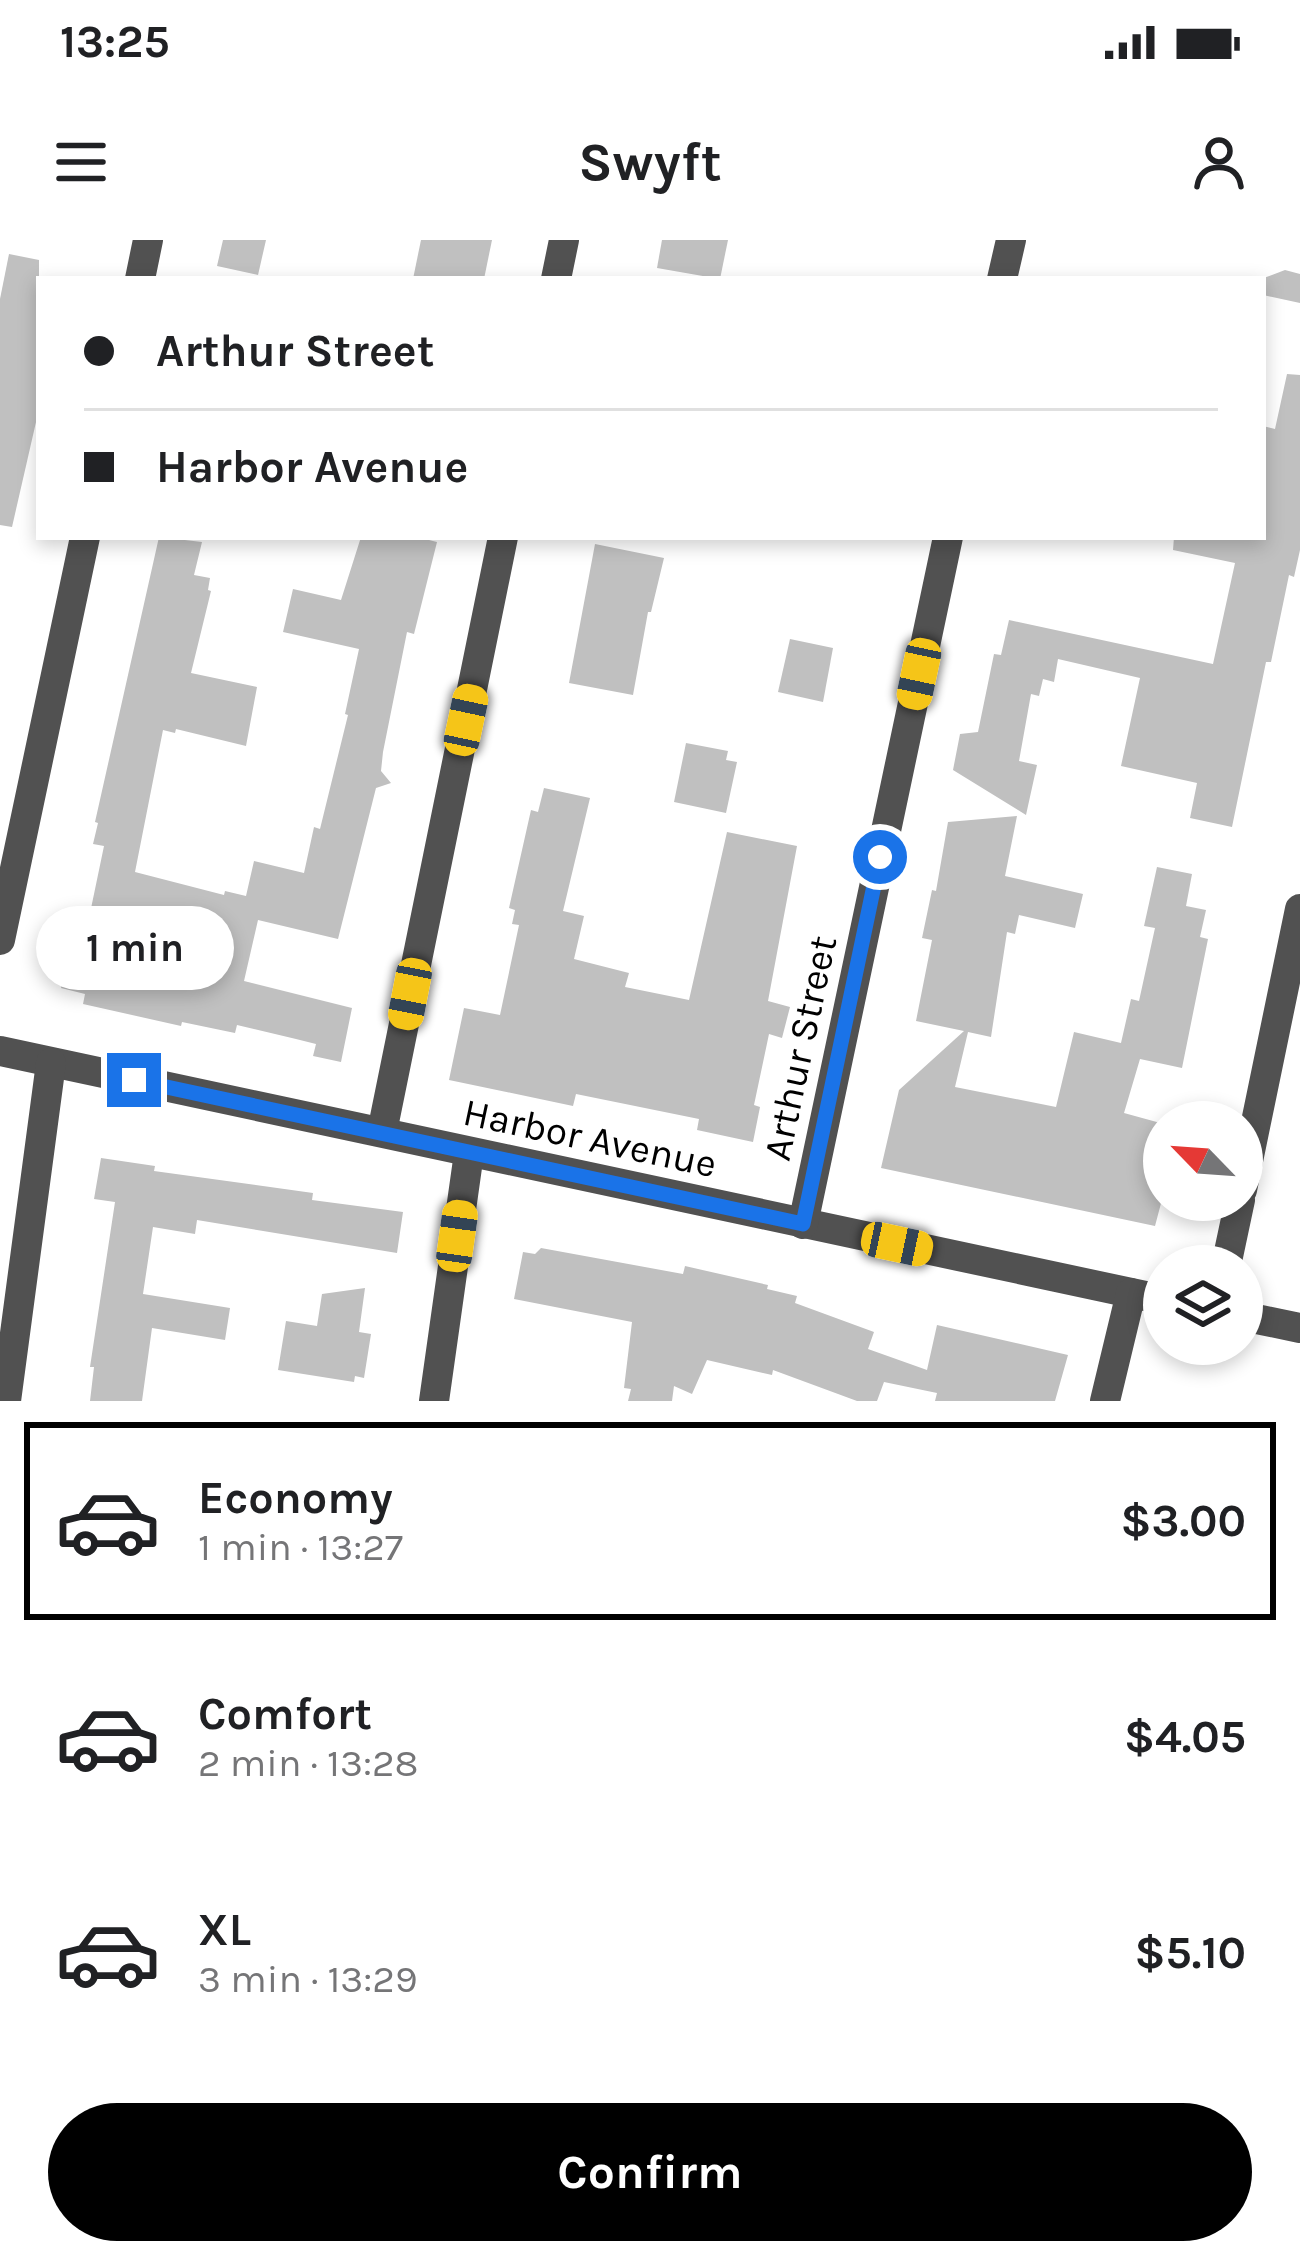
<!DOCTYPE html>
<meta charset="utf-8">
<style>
:root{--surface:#fff;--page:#f2f2f2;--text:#202124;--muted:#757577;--line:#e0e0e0;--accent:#000}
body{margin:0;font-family:Karla,sans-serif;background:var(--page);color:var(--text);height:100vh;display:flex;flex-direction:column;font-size:45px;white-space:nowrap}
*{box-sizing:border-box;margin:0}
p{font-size:39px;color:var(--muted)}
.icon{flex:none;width:66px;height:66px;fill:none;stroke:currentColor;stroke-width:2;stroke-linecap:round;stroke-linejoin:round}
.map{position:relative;height:1161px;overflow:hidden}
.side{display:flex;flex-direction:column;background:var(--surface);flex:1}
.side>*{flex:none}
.hud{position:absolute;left:36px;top:36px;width:1230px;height:264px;border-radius:0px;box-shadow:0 6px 18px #0003;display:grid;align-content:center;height:264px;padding:0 48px;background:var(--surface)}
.needle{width:78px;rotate:295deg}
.buttons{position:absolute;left:1143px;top:861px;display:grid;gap:24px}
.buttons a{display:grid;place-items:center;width:120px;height:120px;border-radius:50%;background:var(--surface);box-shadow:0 6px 18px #0003;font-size:60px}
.end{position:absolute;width:54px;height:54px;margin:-27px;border:15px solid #1a73e8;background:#fff;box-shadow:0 0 0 6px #fff}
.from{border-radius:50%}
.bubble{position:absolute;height:84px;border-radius:42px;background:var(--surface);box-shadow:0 6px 18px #0003;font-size:39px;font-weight:700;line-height:84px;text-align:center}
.car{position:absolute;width:36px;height:72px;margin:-36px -18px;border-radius:15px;box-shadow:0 0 9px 3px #0007;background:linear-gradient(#f5c518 24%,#345 0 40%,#f5c518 0 76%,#345 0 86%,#f5c518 0)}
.hud b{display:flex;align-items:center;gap:42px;height:114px;font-size:45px}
.hud b+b{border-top:3px solid var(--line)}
.hud i{width:30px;height:30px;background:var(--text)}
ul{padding:21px 0 0;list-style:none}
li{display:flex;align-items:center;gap:36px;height:198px;margin:0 24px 18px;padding:0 24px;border:6px solid transparent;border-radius:0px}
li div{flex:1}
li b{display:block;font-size:45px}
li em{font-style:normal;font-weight:700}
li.selected{border-color:var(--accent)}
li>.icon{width:108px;height:108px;stroke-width:1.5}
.action{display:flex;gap:24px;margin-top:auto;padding:24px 48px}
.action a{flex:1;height:138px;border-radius:72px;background:var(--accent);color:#fff;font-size:48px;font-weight:700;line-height:138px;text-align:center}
.status{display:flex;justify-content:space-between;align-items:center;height:84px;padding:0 60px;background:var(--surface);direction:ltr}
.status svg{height:33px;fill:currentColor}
header{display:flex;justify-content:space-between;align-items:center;height:156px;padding:0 48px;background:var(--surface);font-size:54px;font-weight:700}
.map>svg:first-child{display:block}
.building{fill:#c0c0c0}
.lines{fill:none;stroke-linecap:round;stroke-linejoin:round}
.minor{stroke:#515151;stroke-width:30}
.route{stroke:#1a73e8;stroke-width:15}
.labels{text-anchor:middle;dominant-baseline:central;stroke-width:12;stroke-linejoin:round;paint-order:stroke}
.street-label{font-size:39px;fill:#000;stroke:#fff}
</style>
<div class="status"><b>13:25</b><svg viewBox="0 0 49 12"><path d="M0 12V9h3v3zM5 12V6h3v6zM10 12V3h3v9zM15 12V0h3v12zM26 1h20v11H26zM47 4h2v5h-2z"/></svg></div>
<header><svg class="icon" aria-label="menu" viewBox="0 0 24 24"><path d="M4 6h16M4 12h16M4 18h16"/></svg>Swyft<svg class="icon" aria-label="person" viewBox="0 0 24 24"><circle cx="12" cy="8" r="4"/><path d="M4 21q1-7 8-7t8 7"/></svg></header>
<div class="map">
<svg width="1300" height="1161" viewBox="0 0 1300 1161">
<rect width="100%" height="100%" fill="#fff"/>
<g class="building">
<polygon points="223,0 266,0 258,35 217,26"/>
<polygon points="421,0 492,0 484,39 413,39"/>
<polygon points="662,0 728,0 720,39 657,28"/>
<polygon points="9,14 39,20 39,169 12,287 0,285 0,59"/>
<polygon points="1285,30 1300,34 1300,63 1263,55 1261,39"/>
<polygon points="1287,134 1300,135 1300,310 1294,337 1289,335 1271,422 1266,422 1232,587 1190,578 1197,543 1121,526 1140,438 1058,419 1054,442 1043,439 1039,456 1031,454 1019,521 1037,525 1026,575 953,530 960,494 978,492 994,414 1001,415 1009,380 1213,424 1235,323 1173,310 1174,297 1263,297 1263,186 1275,189"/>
<polygon points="159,297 202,302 194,335 210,338 208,350 211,351 191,433 257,447 246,506 176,489 175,493 163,490 135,632 224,655 225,651 246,656 254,621 304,633 314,587 320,589 348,475 345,474 359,409 283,392 293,349 341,360 361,297 417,297 437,302 414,394 407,392 383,512 381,531 391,543 376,548 338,699 258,680 244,741 352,768 341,822 313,816 316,804 296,799 237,785 235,793 182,782 181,786 83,764 85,754 61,748 76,684 89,678 104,606 93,604 98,583 95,582"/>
<polygon points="595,304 664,318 651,372 648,372 633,455 569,443"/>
<polygon points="790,399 833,408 823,462 778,452"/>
<polygon points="686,503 728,511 726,520 737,522 726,573 674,562"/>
<polygon points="544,548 590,558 563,671 584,676 574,719 629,733 625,747 689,760 727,592 797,606 768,761 790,767 782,798 769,794 754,865 760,867 753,902 697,890 699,879 576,854 573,866 449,840 464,768 500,775 519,685 512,684 515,670 509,668 531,570 538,572"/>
<polygon points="1017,576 1005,636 1083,654 1075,688 1019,675 1015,694 1007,692 991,797 968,792 955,847 1056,867 1074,792 1121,803 1131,759 1139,761 1155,688 1144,686 1157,627 1192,634 1186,666 1206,670 1200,697 1208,699 1182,828 1140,819 1124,873 1164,884 1164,952 1155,986 881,928 899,850 964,791 916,781 932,700 922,698 932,650 936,651 948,582"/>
<polygon points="101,918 155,926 154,931 313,953 312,960 403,972 397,1013 197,980 195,994 153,987 143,1054 230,1068 225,1100 152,1088 142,1161 90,1161 94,1127 90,1127 115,962 94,959"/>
<polygon points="541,1008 683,1034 685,1026 768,1045 767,1049 797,1056 795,1063 874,1092 868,1109 927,1130 937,1085 1068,1115 1055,1161 935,1161 937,1153 884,1142 877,1161 857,1161 773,1130 772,1135 707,1120 692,1154 674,1146 672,1161 628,1161 631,1149 624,1148 632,1082 514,1059 523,1012 535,1014"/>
<polygon points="365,1048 359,1092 371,1094 364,1138 355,1136 354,1142 278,1130 286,1081 317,1086 322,1054"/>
</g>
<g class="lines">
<g class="minor">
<polyline points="140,39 148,0"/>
<polyline points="556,39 564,0"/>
<polyline points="1002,39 1011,0"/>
<polyline points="0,700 85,297"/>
<polyline points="0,811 1164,1060"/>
<polyline points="382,892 503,297"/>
<polyline points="1242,950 1300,669"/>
<polyline points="803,984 948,297"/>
<polyline points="1226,1026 1240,960"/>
<polyline points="1242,1076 1300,1088"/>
<polyline points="6,1161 51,823"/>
<polyline points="434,1161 469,913"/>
<polyline points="1105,1161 1131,1053"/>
</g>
</g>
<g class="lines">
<polyline class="route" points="134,840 803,984 880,617"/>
</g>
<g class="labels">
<g class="street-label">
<text transform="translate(800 808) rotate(-78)">Arthur Street</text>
<text transform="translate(590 898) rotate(12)">Harbor Avenue</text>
</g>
</g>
</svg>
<div class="buttons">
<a><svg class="needle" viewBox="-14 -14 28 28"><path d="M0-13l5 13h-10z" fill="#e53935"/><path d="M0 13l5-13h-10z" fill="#757577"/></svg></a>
<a><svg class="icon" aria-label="layers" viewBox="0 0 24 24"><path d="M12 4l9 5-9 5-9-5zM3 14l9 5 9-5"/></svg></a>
</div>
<i class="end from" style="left:880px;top:617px"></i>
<i class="end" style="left:134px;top:840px"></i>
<div class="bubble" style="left:36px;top:666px;width:198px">1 min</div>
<i class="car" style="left:919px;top:434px;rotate:192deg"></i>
<i class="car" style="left:466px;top:480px;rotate:12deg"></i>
<i class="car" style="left:410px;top:754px;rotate:191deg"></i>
<i class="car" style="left:457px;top:996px;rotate:8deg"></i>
<i class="car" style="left:897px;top:1004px;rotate:102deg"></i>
<div class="hud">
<b><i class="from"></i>Arthur Street</b>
<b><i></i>Harbor Avenue</b>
</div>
</div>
<section class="side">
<ul>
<li class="selected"><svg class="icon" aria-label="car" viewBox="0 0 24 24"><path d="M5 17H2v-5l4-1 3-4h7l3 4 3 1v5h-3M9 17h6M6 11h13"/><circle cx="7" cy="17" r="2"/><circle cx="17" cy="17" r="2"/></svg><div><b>Economy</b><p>1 min · 13:27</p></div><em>$3.00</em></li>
<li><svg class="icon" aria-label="car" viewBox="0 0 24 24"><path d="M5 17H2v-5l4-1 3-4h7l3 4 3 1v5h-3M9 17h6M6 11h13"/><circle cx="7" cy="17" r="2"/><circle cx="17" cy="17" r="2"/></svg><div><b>Comfort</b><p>2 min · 13:28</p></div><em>$4.05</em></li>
<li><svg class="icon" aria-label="car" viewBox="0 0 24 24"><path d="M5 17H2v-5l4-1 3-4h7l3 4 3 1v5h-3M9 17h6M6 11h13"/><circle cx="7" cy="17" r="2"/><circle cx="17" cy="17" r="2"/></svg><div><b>XL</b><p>3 min · 13:29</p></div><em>$5.10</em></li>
</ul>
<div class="action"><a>Confirm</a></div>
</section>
